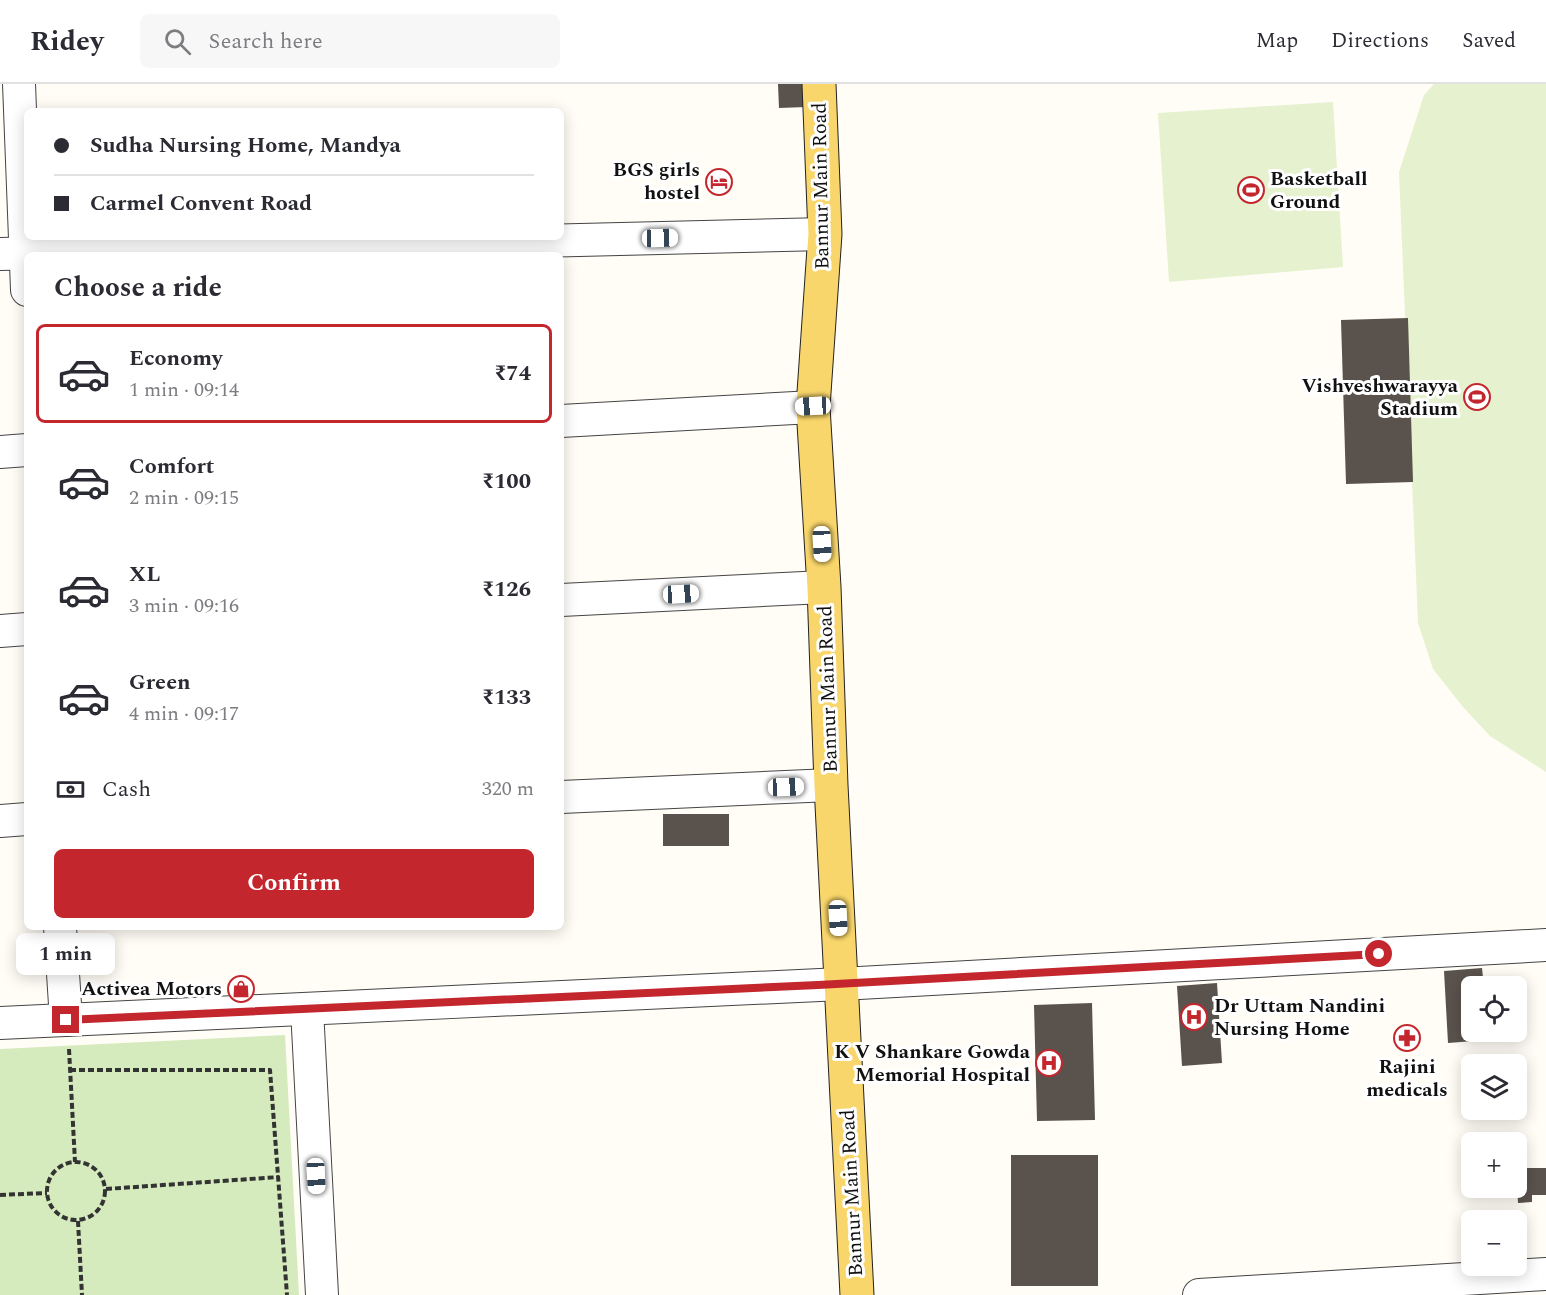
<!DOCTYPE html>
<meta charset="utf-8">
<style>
:root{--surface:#fff;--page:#f7f7f7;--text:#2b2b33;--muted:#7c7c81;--line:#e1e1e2;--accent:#c4262e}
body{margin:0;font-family:Spectral,serif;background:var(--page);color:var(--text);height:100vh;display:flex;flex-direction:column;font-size:22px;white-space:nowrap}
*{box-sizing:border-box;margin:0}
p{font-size:20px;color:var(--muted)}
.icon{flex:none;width:33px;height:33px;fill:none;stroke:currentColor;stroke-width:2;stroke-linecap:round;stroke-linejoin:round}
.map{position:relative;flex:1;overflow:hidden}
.side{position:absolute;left:24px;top:168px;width:540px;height:678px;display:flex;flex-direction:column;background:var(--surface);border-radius:9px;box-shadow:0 3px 15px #0003}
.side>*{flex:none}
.banner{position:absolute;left:24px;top:24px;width:540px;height:132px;border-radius:9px;box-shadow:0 3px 15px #0003;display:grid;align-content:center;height:132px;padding:0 30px;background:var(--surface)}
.tools{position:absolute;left:1461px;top:892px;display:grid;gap:12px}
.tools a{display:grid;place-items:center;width:66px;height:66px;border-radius:9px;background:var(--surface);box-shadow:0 3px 15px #0003;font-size:30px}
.end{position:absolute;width:27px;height:27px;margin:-14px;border:8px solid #c4262e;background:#fff;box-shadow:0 0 0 3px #fff}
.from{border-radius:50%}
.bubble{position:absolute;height:42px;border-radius:9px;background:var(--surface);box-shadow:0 3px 15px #0003;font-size:20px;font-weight:700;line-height:42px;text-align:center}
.car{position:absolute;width:18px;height:36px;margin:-18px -9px;border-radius:8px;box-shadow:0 0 4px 2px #0007;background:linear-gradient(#fff 24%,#345 0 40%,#fff 0 76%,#345 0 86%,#fff 0)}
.banner b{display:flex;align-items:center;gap:21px;height:57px;font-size:22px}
.banner b+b{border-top:2px solid var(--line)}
.banner i{width:15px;height:15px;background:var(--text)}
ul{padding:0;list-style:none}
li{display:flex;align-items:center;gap:18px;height:99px;margin:0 12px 9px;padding:0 18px;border:3px solid transparent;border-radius:9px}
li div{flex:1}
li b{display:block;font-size:22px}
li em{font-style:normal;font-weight:700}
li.active{border-color:var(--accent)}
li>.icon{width:54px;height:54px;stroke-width:1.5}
h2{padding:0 30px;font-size:27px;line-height:72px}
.pay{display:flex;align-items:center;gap:15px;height:66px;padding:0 30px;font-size:22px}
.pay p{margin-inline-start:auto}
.cta{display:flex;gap:12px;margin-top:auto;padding:12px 30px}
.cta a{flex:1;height:69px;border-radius:9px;background:var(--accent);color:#fff;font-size:24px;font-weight:700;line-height:69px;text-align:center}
header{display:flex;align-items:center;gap:36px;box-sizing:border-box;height:84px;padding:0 30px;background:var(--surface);border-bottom:2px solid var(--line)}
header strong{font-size:28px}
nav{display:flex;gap:33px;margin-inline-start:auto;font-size:21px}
.search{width:420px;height:54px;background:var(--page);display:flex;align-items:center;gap:15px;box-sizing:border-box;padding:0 21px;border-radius:9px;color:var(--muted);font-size:22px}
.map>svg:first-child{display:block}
.park{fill:#d5ebbd}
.pitch{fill:#e6f2cf}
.building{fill:#5a524d}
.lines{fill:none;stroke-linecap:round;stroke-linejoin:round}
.minor-casing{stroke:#444;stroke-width:34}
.major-casing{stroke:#222;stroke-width:35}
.path{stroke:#333;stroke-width:4;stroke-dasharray:6 3;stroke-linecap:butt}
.minor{stroke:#fff;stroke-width:32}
.major{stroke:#f9d66b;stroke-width:33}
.route{stroke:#c4262e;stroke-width:8}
.labels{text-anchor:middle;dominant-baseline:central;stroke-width:6;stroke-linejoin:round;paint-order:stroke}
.poi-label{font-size:20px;font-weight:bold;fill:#111;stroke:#fff;text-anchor:end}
.street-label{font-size:20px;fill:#111;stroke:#fff}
</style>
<header>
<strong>Ridey</strong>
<div class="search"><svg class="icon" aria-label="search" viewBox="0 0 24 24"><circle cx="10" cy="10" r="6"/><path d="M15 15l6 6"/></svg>Search here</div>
<nav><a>Map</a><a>Directions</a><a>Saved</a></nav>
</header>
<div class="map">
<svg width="1546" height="1211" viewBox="0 0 1546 1211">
<rect width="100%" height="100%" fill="#fffdf5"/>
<polygon class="park" points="285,951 299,1211 0,1211 0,965"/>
<g class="pitch">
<polygon points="1434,0 1546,0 1546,688 1490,652 1463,623 1433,585 1418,539 1399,88 1424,11"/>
<polygon points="1333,18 1343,183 1169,198 1158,29"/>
</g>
<g class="building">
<polygon points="778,0 805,0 806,23 779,24"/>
<polygon points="1408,234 1413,398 1346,400 1341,236"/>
<rect x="663" y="730" width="66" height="32"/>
<polygon points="1482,884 1484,903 1472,903 1472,948 1487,948 1487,956 1448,959 1444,887"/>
<polygon points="1217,899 1222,979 1182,982 1177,902"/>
<polygon points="1092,919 1095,1036 1037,1037 1034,921"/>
<rect x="1011" y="1071" width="87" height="131"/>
<polygon points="1516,1084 1546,1084 1546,1111 1532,1111 1532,1118 1518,1119"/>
</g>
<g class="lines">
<defs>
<g id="minor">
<polyline points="19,0 27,206"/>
<polyline points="0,170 825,150"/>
<polyline points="561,337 813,323"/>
<polyline points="0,368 27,366"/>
<polyline points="561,516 824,503"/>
<polyline points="0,547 27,545"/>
<polyline points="561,713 831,701"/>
<polyline points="0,737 27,735"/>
<polyline points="60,843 66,936"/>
<polyline points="307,925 322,1211"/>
<polyline points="0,939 841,900 1546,861"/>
<polyline points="1199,1211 1546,1190"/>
</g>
<polyline id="major" points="819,0 825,150 813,323 824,503 831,701 857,1211"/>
</defs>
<use href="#minor" class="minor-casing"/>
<use href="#major" class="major-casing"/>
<g class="path">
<polyline points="69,965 75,1078"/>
<polyline points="70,986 270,986 287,1211"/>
<circle cx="76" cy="1107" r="29"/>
<polyline points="106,1105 279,1093"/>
<polyline points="0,1111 47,1109"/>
<polyline points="78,1137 82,1211"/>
</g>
<use href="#minor" class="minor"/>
<use href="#major" class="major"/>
</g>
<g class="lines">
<polyline class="route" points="66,936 818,901 1379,870"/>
</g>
<defs>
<symbol id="hotel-ring" viewBox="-11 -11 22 22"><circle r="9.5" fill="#fff" stroke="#c4262e" stroke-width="1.5"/><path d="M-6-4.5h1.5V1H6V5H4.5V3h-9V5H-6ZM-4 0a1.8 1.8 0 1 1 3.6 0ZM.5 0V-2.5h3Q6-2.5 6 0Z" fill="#c4262e"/></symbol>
<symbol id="stadium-ring" viewBox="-11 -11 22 22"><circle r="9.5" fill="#fff" stroke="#c4262e" stroke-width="1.5"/><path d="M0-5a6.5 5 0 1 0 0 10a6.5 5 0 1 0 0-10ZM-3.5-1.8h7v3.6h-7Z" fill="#c4262e"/></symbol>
<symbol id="shop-ring" viewBox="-11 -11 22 22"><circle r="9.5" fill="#fff" stroke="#c4262e" stroke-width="1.5"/><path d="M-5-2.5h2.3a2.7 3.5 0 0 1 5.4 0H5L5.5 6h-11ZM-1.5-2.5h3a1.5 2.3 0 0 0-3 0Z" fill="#c4262e"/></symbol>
<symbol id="hospital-ring" viewBox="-11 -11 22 22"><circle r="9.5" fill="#fff" stroke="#c4262e" stroke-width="1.5"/><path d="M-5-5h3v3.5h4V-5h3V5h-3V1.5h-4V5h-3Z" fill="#c4262e"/></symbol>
<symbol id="pharmacy-ring" viewBox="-11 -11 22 22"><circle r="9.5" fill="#fff" stroke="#c4262e" stroke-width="1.5"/><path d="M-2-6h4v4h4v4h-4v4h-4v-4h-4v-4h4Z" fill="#c4262e"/></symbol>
</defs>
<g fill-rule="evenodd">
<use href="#hotel-ring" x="704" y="83" width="30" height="30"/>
<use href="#stadium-ring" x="1236" y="91" width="30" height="30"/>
<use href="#stadium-ring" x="1462" y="298" width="30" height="30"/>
<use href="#shop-ring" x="226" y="890" width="30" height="30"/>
<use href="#hospital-ring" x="1179" y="918" width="30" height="30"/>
<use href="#pharmacy-ring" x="1392" y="939" width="30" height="30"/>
<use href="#hospital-ring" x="1034" y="964" width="30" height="30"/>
</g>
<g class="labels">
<g class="poi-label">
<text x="700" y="86">BGS girls<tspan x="700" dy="23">hostel</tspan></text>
<text x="1270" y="95" text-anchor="start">Basketball<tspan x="1270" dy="23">Ground</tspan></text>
<text x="1458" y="302">Vishveshwarayya<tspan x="1458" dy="23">Stadium</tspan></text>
<text x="222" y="905">Activea Motors</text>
<text x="1214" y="922" text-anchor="start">Dr Uttam Nandini<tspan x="1214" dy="23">Nursing Home</tspan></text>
<text x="1030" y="968">K V Shankare Gowda<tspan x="1030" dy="23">Memorial Hospital</tspan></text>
<text x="1407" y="983" text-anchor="middle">Rajini<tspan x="1407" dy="23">medicals</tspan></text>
</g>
<g class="street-label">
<text transform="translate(821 102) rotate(-91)">Bannur Main Road</text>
<text transform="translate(828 605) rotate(-92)">Bannur Main Road</text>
<text transform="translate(852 1109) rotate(-93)">Bannur Main Road</text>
</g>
</g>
</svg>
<div class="tools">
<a><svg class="icon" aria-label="locate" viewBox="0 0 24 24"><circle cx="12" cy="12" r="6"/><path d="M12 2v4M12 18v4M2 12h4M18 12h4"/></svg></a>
<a><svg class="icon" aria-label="layers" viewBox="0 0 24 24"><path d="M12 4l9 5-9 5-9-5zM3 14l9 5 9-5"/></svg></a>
<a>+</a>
<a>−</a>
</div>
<i class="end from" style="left:1379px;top:870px"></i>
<i class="end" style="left:66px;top:936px"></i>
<div class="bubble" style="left:16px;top:849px;width:99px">1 min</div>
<i class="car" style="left:660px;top:154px;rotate:89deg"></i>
<i class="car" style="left:813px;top:322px;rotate:267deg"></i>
<i class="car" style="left:822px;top:460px;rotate:177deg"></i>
<i class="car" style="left:681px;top:510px;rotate:87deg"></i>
<i class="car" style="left:786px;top:703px;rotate:88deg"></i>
<i class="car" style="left:838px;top:834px;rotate:177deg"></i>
<i class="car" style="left:316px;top:1092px;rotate:177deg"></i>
<div class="banner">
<b><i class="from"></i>Sudha Nursing Home, Mandya</b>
<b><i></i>Carmel Convent Road</b>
</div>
<section class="side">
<h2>Choose a ride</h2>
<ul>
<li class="active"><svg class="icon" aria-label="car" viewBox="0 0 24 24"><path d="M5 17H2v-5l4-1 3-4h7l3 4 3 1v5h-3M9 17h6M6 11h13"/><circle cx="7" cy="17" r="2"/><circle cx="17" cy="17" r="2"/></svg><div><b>Economy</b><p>1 min · 09:14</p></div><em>₹74</em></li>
<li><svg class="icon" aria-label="car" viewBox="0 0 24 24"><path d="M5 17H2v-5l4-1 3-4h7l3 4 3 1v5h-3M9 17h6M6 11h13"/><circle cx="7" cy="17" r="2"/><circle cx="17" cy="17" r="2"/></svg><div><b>Comfort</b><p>2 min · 09:15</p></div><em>₹100</em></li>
<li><svg class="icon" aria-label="car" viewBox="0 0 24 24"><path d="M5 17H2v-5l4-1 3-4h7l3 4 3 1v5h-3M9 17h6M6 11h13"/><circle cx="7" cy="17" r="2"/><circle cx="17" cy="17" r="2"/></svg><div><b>XL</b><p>3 min · 09:16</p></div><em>₹126</em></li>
<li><svg class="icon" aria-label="car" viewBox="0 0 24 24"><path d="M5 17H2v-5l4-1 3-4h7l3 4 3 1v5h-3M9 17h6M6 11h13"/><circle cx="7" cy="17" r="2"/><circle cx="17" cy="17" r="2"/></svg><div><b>Green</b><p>4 min · 09:17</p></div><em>₹133</em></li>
</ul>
<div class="pay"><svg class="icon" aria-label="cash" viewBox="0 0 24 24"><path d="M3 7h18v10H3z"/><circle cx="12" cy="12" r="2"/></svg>Cash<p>320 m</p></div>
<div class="cta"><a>Confirm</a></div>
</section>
</div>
